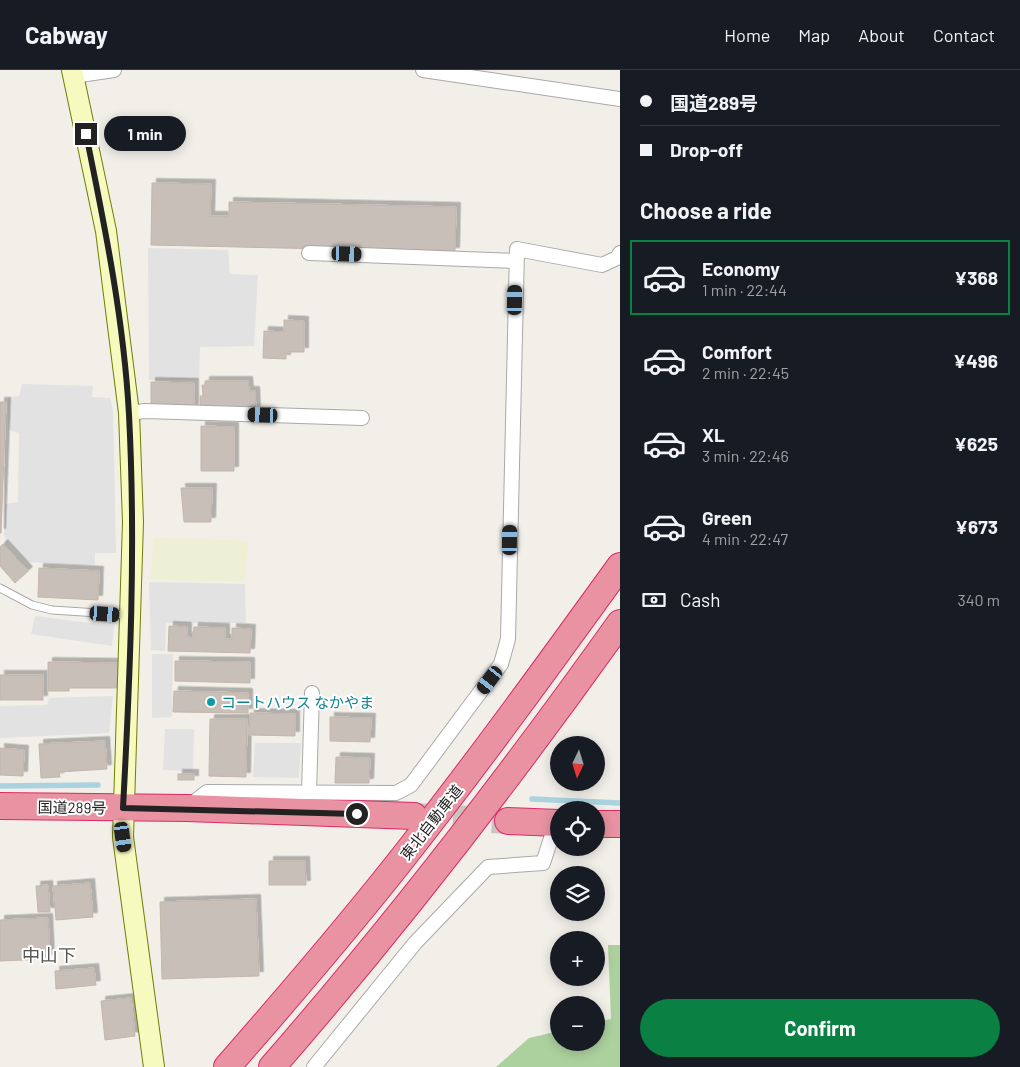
<!DOCTYPE html>
<meta charset="utf-8">
<style>
:root{--surface:#171b24;--page:#242831;--text:#f1f3f6;--muted:#9ea1a6;--line:#363941;--accent:#0b8043}
body{margin:0;font-family:Barlow,"Noto Sans JP",sans-serif;background:var(--page);color:var(--text);height:100vh;display:flex;flex-direction:column;font-size:19px;white-space:nowrap}
*{box-sizing:border-box;margin:0}
p{font-size:16px;color:var(--muted)}
.icon{flex:none;width:28px;height:28px;fill:none;stroke:currentColor;stroke-width:2;stroke-linecap:round;stroke-linejoin:round}
.map{position:relative;flex:1;overflow:hidden}
.details{display:flex;flex-direction:column;background:var(--surface);width:400px}
.details>*{flex:none}
.guide{display:grid;align-content:center;height:110px;padding:0 20px;background:var(--surface)}
.needle{width:32px;rotate:184deg}
.tools{position:absolute;left:550px;top:666px;display:grid;gap:10px}
.tools a{display:grid;place-items:center;width:55px;height:55px;border-radius:50%;background:var(--surface);box-shadow:0 2px 12px #0003;font-size:25px}
.end{position:absolute;width:22px;height:22px;margin:-11px;border:6px solid #222;background:#fff;box-shadow:0 0 0 2px #fff}
.from{border-radius:50%}
.bubble{position:absolute;height:35px;border-radius:18px;background:var(--surface);box-shadow:0 2px 12px #0003;font-size:16px;font-weight:700;line-height:35px;text-align:center}
.car{position:absolute;width:15px;height:30px;margin:-15px -8px;border-radius:6px;box-shadow:0 0 4px 1px #0007;background:linear-gradient(#222 24%,#8ab4d8 0 40%,#222 0 76%,#8ab4d8 0 86%,#222 0)}
.guide b{display:flex;align-items:center;gap:18px;height:48px;font-size:19px}
.guide b+b{border-top:1px solid var(--line)}
.guide i{width:12px;height:12px;background:var(--text)}
ul{padding:0;list-style:none}
li{display:flex;align-items:center;gap:15px;height:75px;margin:0 10px 8px;padding:0 10px;border:2px solid transparent;border-radius:0px}
li div{flex:1}
li b{display:block;font-size:19px}
li em{font-style:normal;font-weight:700}
li.on{border-color:var(--accent)}
li>.icon{width:45px;height:45px;stroke-width:1.5}
h2{padding:0 20px;font-size:22px;line-height:60px}
.pay{display:flex;align-items:center;gap:12px;height:55px;padding:0 20px;font-size:19px}
.pay p{margin-inline-start:auto}
.button{display:flex;gap:10px;margin-top:auto;padding:10px 20px}
.button a{flex:1;height:58px;border-radius:30px;background:var(--accent);color:#fff;font-size:20px;font-weight:700;line-height:58px;text-align:center}
header{display:flex;align-items:center;gap:30px;box-sizing:border-box;height:70px;padding:0 25px;background:var(--surface);border-bottom:1px solid var(--line)}
header strong{font-size:24px}
nav{display:flex;gap:28px;margin-inline-start:auto;font-size:18px}
main{display:flex;flex:1;min-height:0}
.map>svg:first-child{display:block}
.farmland{fill:#eef0d5}
.forest{fill:#add19e}
.parking{fill:#e2e2e2}
.lines{fill:none;stroke-linecap:round;stroke-linejoin:round}
.stream{stroke:#aad3df;stroke-width:5.5}
.building{fill:#c7bfb8;stroke:#c4b6ab;filter:url(#shadow)}
.highway-tunnel{stroke:#c8c6c1;stroke-width:26;stroke-dasharray:26 13;stroke-linecap:butt}
.lane-casing{stroke:#a9a9a9;stroke-width:9}
.street-casing{stroke:#a9a9a9;stroke-width:16}
.secondary-casing{stroke:#707d05;stroke-width:22}
.highway-casing{stroke:#dc2a67;stroke-width:28}
.lane{stroke:#fff;stroke-width:7}
.street{stroke:#fff;stroke-width:14}
.secondary{stroke:#f7fabf;stroke-width:20}
.highway{stroke:#e892a2;stroke-width:26}
.route{stroke:#222;stroke-width:6}
.culture-dot{fill:#0f9aa8;stroke:#fff;stroke-width:2}
.labels{text-anchor:middle;dominant-baseline:central;stroke-width:4;stroke-linejoin:round;paint-order:stroke}
.culture-label{font-size:15px;fill:#0d838f;stroke:#fff;text-anchor:start}
.street-label{font-size:15px;fill:#222;stroke:#fff}
.quarter-label{font-size:18px;fill:#555;stroke:#fff}
</style>
<header>
<strong>Cabway</strong>
<nav><a>Home</a><a>Map</a><a>About</a><a>Contact</a></nav>
</header>
<main>
<div class="map">
<svg width="620" height="997" viewBox="0 0 620 997">
<defs>
<filter id="shadow"><feDropShadow dx="4.5" dy="-4.5" stdDeviation="0" flood-color="#0004"/></filter>
</defs>
<rect width="100%" height="100%" fill="#f2efe9"/>
<polygon class="farmland" points="153,467 249,471 244,512 151,509"/>
<polygon class="forest" points="608,875 620,875 620,997 496,997 529,968 559,961 559,972 596,972 596,952 611,949"/>
<g class="parking">
<polygon points="148,178 228,180 230,204 258,205 254,276 200,277 199,310 149,310"/>
<polygon points="22,314 93,316 92,327 110,328 113,340 116,483 95,483 95,496 27,492 4,466 5,434 18,432 19,363 8,360 8,327 19,326"/>
<polygon points="149,512 245,514 246,553 166,553 165,581 151,580"/>
<polygon points="35,546 114,556 112,576 31,564"/>
<polygon points="152,584 173,584 172,647 152,648"/>
<polygon points="113,626 109,663 0,668 0,636 47,635 49,628"/>
<polygon points="165,659 194,659 193,701 163,700"/>
<polygon points="255,673 301,673 299,708 253,707"/>
</g>
<g class="lines">
<g class="stream">
<polyline points="0,716 98,715"/>
<polyline points="532,729 620,733"/>
</g>
</g>
<g class="building">
<polygon points="152,113 211,114 210,146 229,146 229,132 456,137 455,182 151,175"/>
<polygon points="284,250 304,251 304,282 286,282 286,289 263,288 264,261 284,262"/>
<polygon points="205,311 248,311 249,321 255,321 256,340 200,341 200,326 203,326 202,315 205,315"/>
<polygon points="151,312 194,313 194,339 151,339"/>
<polygon points="0,332 6,332 1,463 0,463"/>
<polygon points="201,356 234,357 234,401 201,401"/>
<polygon points="181,418 212,418 211,452 184,452"/>
<polygon points="3,474 28,501 15,513 0,496 0,477"/>
<polygon points="39,498 99,501 98,530 38,527"/>
<polygon points="169,556 187,557 187,567 193,568 194,557 225,558 225,569 232,569 232,558 251,559 250,583 168,581"/>
<polygon points="175,591 250,592 250,613 175,611"/>
<polygon points="48,592 118,593 117,618 69,618 69,621 48,621"/>
<rect x="0" y="605" width="43" height="25"/>
<polygon points="174,621 248,623 248,643 173,642"/>
<polygon points="250,643 295,644 295,666 249,665"/>
<polygon points="330,647 371,648 370,672 330,671"/>
<polygon points="210,649 247,649 246,707 209,706"/>
<polygon points="105,671 107,699 59,702 60,707 41,708 39,674"/>
<polygon points="0,678 24,680 23,706 0,705"/>
<polygon points="336,687 370,688 369,713 335,713"/>
<rect x="178" y="704" width="16" height="6"/>
<polygon points="269,791 305,791 306,815 269,815"/>
<polygon points="90,813 93,847 56,850 53,816"/>
<polygon points="48,815 50,842 38,842 36,816"/>
<polygon points="256,829 259,906 162,909 160,832"/>
<polygon points="48,848 50,889 0,891 0,850"/>
<polygon points="94,898 96,915 56,919 55,901"/>
<polygon points="131,928 135,966 105,970 101,931"/>
</g>
<g class="lines">
<polyline class="highway-tunnel" points="414,746 508,751"/>
<defs>
<polyline id="lane" points="0,518 32,535 52,540 129,545"/>
<g id="street">
<polyline points="423,0 620,29"/>
<polyline points="73,6 114,0"/>
<polyline points="309,183 515,191"/>
<polyline points="129,343 145,341 362,348"/>
<polyline points="309,722 312,623"/>
<polyline points="189,736 207,722 396,723 411,715 501,594 508,569 517,179 602,195 617,188 620,183"/>
<polyline points="314,997 415,873 488,797 543,793 556,753"/>
</g>
<polyline id="secondary" points="72,0 106,161 129,343 133,452 123,767 154,997"/>
<g id="highway">
<polyline points="0,736 187,738 414,746"/>
<polyline points="508,751 559,753"/>
<polyline points="596,754 620,754"/>
<path d="M227,997C290,925 353,852 412,776C484,684 552,590 620,496"/>
<path d="M272,997C396,855 511,706 620,553"/>
</g>
</defs>
<use href="#lane" class="lane-casing"/>
<use href="#street" class="street-casing"/>
<use href="#secondary" class="secondary-casing"/>
<use href="#highway" class="highway-casing"/>
<use href="#lane" class="lane"/>
<use href="#street" class="street"/>
<use href="#secondary" class="secondary"/>
<use href="#highway" class="highway"/>
</g>
<g class="lines">
<path class="route" d="M86,64C105,157 124,251 129,345C136,476 130,608 123,738L357,744"/>
</g>
<circle class="culture-dot" cx="211" cy="632" r="5"/>
<g class="labels">
<g class="culture-label">
<text x="221" y="632">コートハウス なかやま</text>
</g>
<g class="street-label">
<text transform="translate(72 737) rotate(1)">国道289号</text>
<text transform="translate(431 752) rotate(-52)">東北自動車道</text>
</g>
<g class="quarter-label">
<text x="49" y="885">中山下</text>
</g>
</g>
</svg>
<div class="tools">
<a><svg class="needle" viewBox="-14 -14 28 28"><path d="M0-13l5 13h-10z" fill="#e53935"/><path d="M0 13l5-13h-10z" fill="#9ea1a6"/></svg></a>
<a><svg class="icon" aria-label="locate" viewBox="0 0 24 24"><circle cx="12" cy="12" r="6"/><path d="M12 2v4M12 18v4M2 12h4M18 12h4"/></svg></a>
<a><svg class="icon" aria-label="layers" viewBox="0 0 24 24"><path d="M12 4l9 5-9 5-9-5zM3 14l9 5 9-5"/></svg></a>
<a>+</a>
<a>−</a>
</div>
<i class="end from" style="left:357px;top:744px"></i>
<i class="end" style="left:86px;top:64px"></i>
<div class="bubble" style="left:104px;top:46px;width:82px">1 min</div>
<i class="car" style="left:347px;top:184px;rotate:92deg"></i>
<i class="car" style="left:515px;top:230px;rotate:1deg"></i>
<i class="car" style="left:263px;top:345px;rotate:272deg"></i>
<i class="car" style="left:510px;top:470px;rotate:1deg"></i>
<i class="car" style="left:105px;top:544px;rotate:94deg"></i>
<i class="car" style="left:490px;top:610px;rotate:217deg"></i>
<i class="car" style="left:123px;top:767px;rotate:172deg"></i>
</div>
<section class="details">
<div class="guide">
<b><i class="from"></i>国道289号</b>
<b><i></i>Drop-off</b>
</div>
<h2>Choose a ride</h2>
<ul>
<li class="on"><svg class="icon" aria-label="car" viewBox="0 0 24 24"><path d="M5 17H2v-5l4-1 3-4h7l3 4 3 1v5h-3M9 17h6M6 11h13"/><circle cx="7" cy="17" r="2"/><circle cx="17" cy="17" r="2"/></svg><div><b>Economy</b><p>1 min · 22:44</p></div><em>¥368</em></li>
<li><svg class="icon" aria-label="car" viewBox="0 0 24 24"><path d="M5 17H2v-5l4-1 3-4h7l3 4 3 1v5h-3M9 17h6M6 11h13"/><circle cx="7" cy="17" r="2"/><circle cx="17" cy="17" r="2"/></svg><div><b>Comfort</b><p>2 min · 22:45</p></div><em>¥496</em></li>
<li><svg class="icon" aria-label="car" viewBox="0 0 24 24"><path d="M5 17H2v-5l4-1 3-4h7l3 4 3 1v5h-3M9 17h6M6 11h13"/><circle cx="7" cy="17" r="2"/><circle cx="17" cy="17" r="2"/></svg><div><b>XL</b><p>3 min · 22:46</p></div><em>¥625</em></li>
<li><svg class="icon" aria-label="car" viewBox="0 0 24 24"><path d="M5 17H2v-5l4-1 3-4h7l3 4 3 1v5h-3M9 17h6M6 11h13"/><circle cx="7" cy="17" r="2"/><circle cx="17" cy="17" r="2"/></svg><div><b>Green</b><p>4 min · 22:47</p></div><em>¥673</em></li>
</ul>
<div class="pay"><svg class="icon" aria-label="cash" viewBox="0 0 24 24"><path d="M3 7h18v10H3z"/><circle cx="12" cy="12" r="2"/></svg>Cash<p>340 m</p></div>
<div class="button"><a>Confirm</a></div>
</section>
</main>
